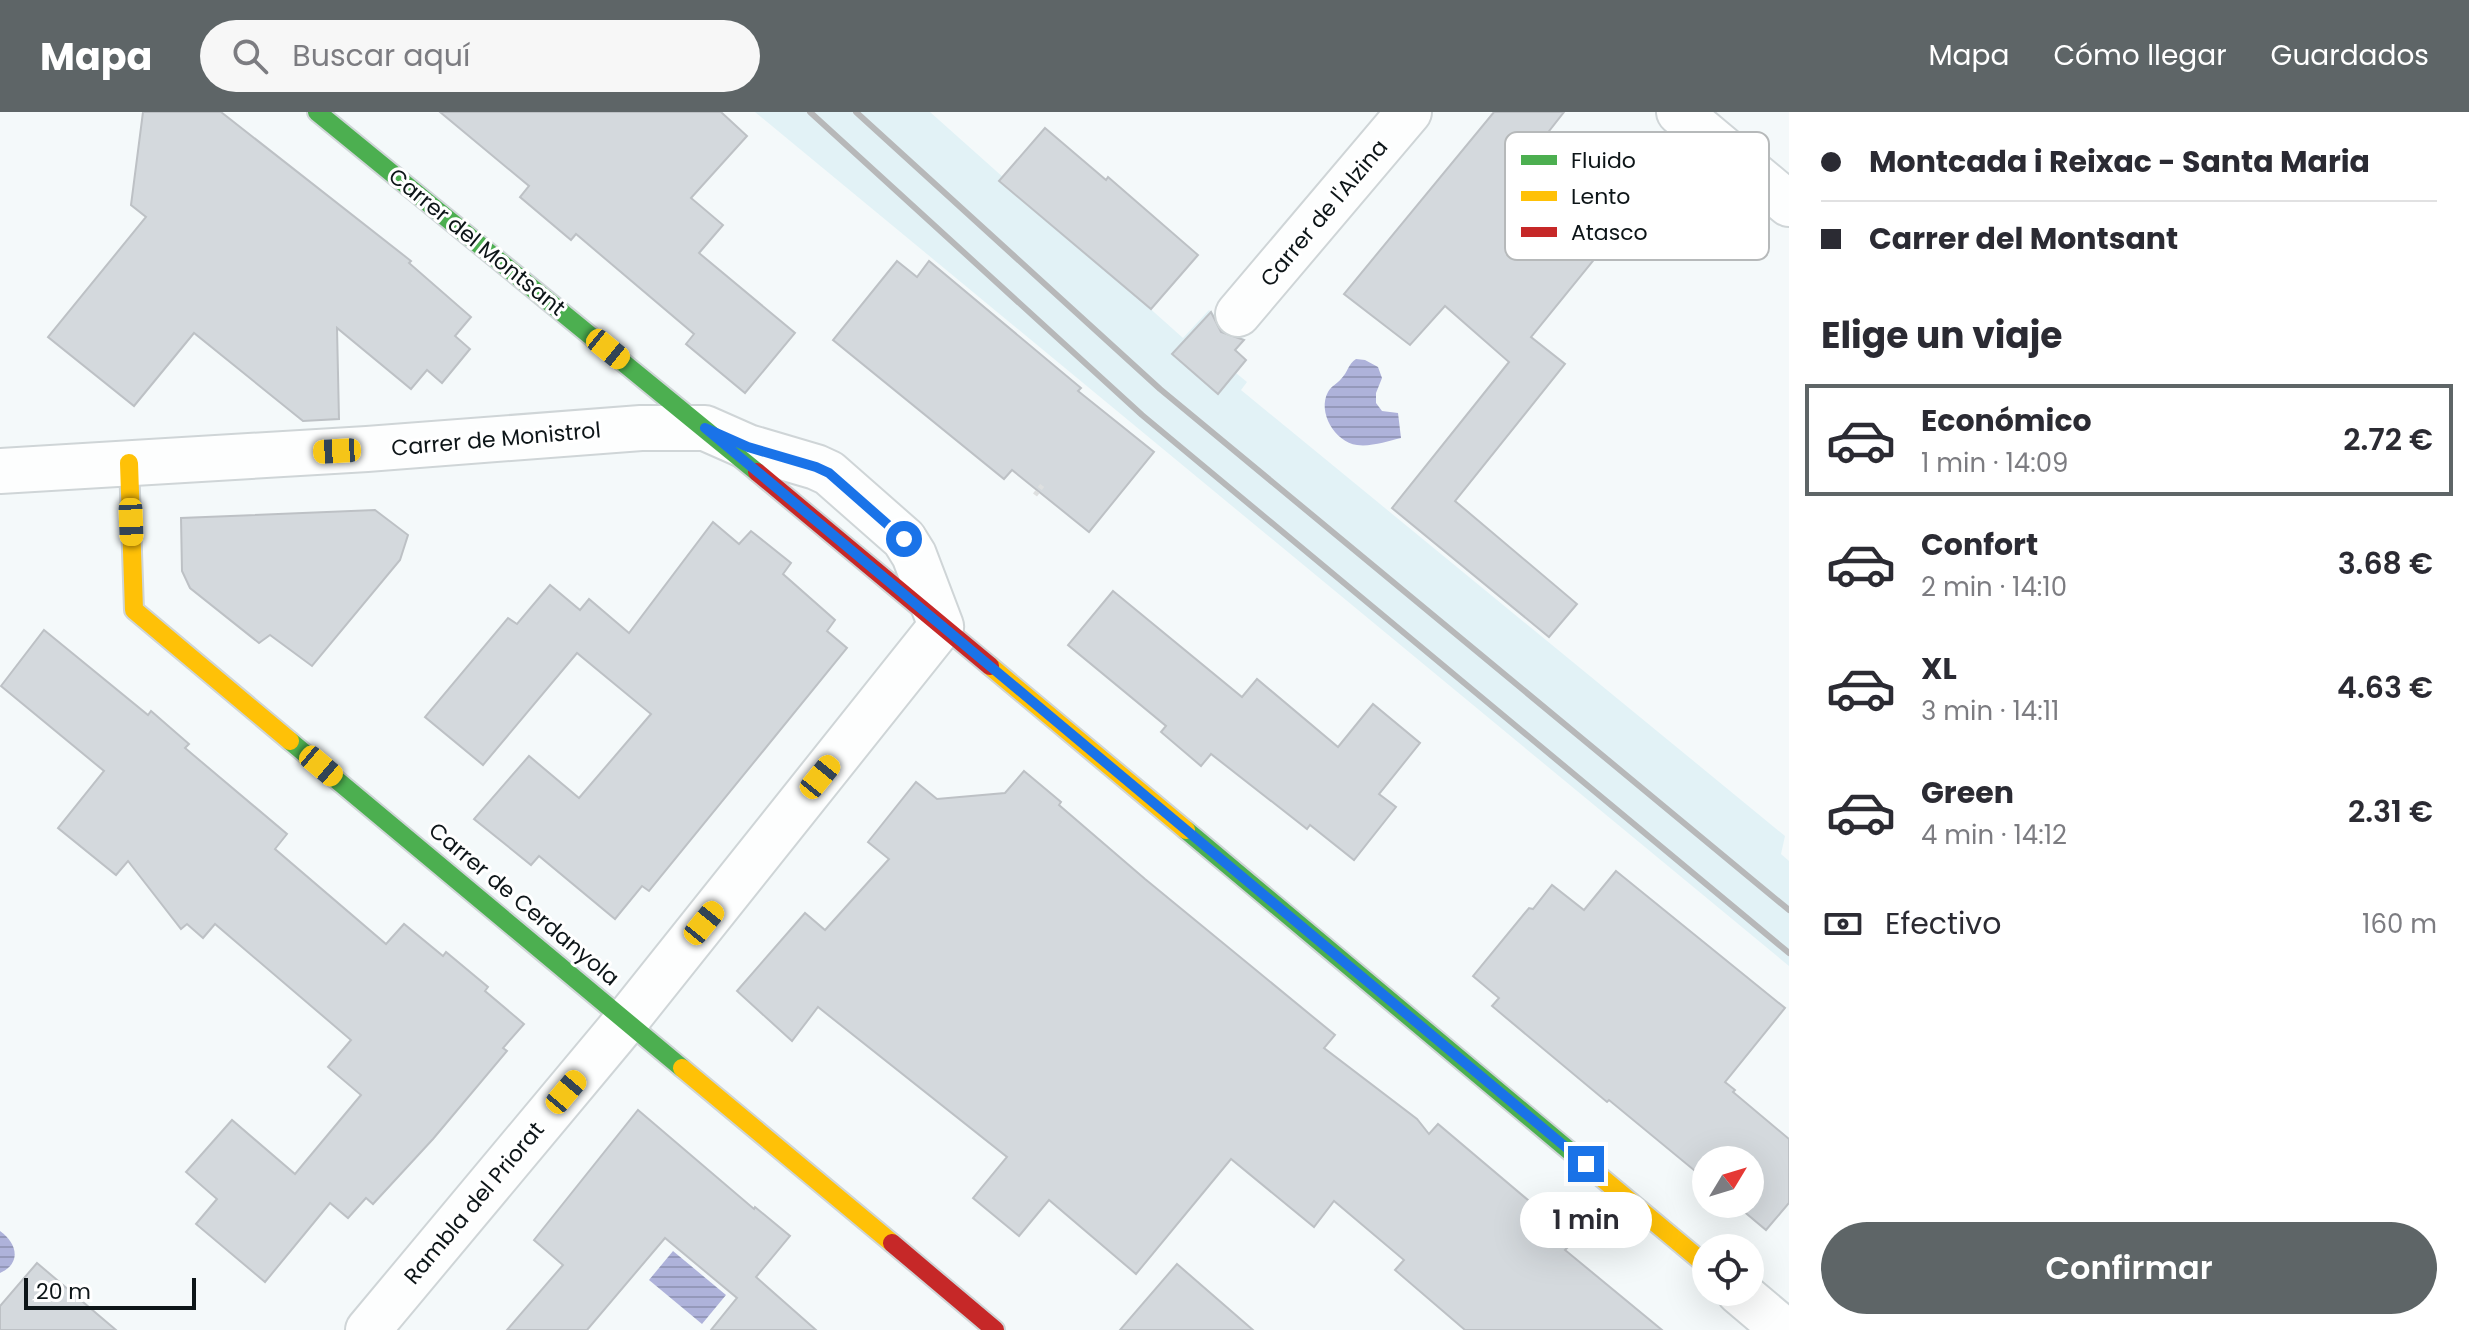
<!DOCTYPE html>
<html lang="es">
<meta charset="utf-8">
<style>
:root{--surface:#fff;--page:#f7f7f7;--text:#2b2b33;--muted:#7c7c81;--line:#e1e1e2;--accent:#5e6567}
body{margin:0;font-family:Poppins,sans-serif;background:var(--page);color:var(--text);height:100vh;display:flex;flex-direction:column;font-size:30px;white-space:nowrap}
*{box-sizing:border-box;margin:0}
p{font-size:26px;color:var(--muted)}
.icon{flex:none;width:44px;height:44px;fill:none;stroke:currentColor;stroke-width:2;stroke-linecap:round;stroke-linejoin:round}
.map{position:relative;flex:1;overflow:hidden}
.panel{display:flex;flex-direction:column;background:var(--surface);width:680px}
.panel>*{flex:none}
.hud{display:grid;align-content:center;height:176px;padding:0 32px;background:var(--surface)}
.needle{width:52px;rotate:52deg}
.fabs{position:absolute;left:1692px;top:1034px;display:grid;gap:16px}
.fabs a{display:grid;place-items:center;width:72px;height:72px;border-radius:50%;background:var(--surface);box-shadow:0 8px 32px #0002;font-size:40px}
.scale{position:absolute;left:24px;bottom:20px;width:172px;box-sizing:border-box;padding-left:8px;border:4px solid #0d1518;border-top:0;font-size:22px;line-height:28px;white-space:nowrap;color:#0d1518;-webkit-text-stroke:6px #fff;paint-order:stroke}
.end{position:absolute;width:36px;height:36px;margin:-18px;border:10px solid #1a73e8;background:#fff;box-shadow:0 0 0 4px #fff}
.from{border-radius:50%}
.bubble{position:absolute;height:56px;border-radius:28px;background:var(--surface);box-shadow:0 8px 32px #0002;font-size:26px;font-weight:600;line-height:56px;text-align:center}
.car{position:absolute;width:24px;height:48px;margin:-24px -12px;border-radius:10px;box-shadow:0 0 6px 2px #0007;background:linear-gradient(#f5c518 24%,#345 0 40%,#f5c518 0 76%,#345 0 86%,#f5c518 0)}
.hud b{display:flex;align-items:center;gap:28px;height:76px;font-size:30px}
.hud b+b{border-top:2px solid var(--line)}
.hud i{width:20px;height:20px;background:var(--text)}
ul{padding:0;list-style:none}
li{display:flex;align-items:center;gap:24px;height:112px;margin:0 16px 12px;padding:0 16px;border:4px solid transparent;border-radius:0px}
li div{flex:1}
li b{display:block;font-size:30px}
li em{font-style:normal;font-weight:600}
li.current{border-color:var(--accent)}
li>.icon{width:72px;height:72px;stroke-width:1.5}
h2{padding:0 32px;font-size:36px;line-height:96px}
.pay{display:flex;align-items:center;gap:20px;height:88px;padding:0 32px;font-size:30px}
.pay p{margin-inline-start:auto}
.primary-button{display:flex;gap:16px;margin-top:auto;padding:16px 32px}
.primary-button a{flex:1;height:92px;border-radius:48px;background:var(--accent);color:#fff;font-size:32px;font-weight:600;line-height:92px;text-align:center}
header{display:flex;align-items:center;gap:48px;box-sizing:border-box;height:112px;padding:0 40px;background:var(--accent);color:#fff}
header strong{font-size:38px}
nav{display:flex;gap:44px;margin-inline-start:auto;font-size:28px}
.search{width:560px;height:72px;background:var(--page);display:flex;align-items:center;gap:20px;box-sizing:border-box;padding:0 28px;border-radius:44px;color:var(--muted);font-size:30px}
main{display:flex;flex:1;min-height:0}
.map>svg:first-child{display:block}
.built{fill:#e2f2f6}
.water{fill:url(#water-rules)}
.building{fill:#d4d9dd;stroke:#bdc1c5;stroke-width:2}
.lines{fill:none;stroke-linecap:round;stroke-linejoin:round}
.street-casing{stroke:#cfd5d7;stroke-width:48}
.fast-casing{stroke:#cfd5d7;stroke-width:22}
.slow-casing{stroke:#cfd5d7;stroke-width:22}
.jam-casing{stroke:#cfd5d7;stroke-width:22}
.path{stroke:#dee0e0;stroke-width:5;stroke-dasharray:4 4;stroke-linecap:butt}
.street{stroke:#fdfefe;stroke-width:44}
.fast{stroke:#4caf50;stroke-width:18}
.slow{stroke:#ffc107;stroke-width:18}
.jam{stroke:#c62828;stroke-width:18}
.rail{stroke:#b7b8b9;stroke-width:6}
.route{stroke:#1a73e8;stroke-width:10}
.labels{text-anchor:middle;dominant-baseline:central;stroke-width:6;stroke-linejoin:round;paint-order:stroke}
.street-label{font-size:22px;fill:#0d1518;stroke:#fff}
.key{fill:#fff;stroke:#b6b9ba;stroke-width:2}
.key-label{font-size:22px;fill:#0d1518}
</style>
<header>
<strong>Mapa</strong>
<div class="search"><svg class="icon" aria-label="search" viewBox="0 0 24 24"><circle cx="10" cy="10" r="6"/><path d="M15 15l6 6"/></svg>Buscar aquí</div>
<nav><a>Mapa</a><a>Cómo llegar</a><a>Guardados</a></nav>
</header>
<main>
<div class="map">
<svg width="1789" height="1218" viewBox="0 0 1789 1218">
<defs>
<pattern id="water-rules" width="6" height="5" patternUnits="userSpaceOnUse" patternTransform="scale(2)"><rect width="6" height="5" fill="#aeb2da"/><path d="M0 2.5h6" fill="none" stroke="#9498ba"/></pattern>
</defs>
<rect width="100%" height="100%" fill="#f4f9fa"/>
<polygon class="built" points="755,0 930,0 1183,226 1209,198 1244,227 1236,238 1247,248 1236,261 1247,270 1241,278 1785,724 1781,742 1789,749 1789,854"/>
<g class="water">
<path d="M1356,247L1365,248L1378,255L1382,266L1376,281V291L1382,299L1398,301L1401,326C1388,329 1371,335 1357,333C1335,330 1317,300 1328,280C1331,274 1337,272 1341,267C1348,260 1348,252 1356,247Z"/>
<path d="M0,1119C17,1131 22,1151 0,1161Z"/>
<polygon points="673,1139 726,1183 702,1212 649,1168"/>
</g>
<g class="building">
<polygon points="143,0 221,0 411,149 409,151 471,205 455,224 470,237 442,271 427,258 411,277 337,216 339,307 303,309 194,221 134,294 48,225 146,105 131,93"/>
<polygon points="440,0 721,0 747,24 691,86 723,113 699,141 795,221 745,281 686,232 694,222 576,122 571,128 520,85 529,74"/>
<polygon points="1494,0 1564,0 1546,23 1636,96 1531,225 1565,252 1455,389 1577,492 1549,525 1392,396 1509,250 1445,194 1410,233 1344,182"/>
<polygon points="1045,16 1106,68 1108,65 1198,143 1151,197 999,69"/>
<polygon points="897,149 917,165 929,149 1081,276 1078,279 1154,340 1089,420 1012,358 1004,367 833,228"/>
<polygon points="1211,200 1221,220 1244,228 1235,238 1246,248 1218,282 1172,242"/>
<polygon points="375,398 408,423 400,448 312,554 270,523 259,531 190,476 182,459 181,406"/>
<polygon points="713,410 739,432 751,419 791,451 783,462 835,508 827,519 847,536 649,779 642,774 615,807 539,744 531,753 474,707 529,644 579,686 651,602 577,541 483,653 425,605 508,506 517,512 550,473 580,498 589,487 629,521"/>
<polygon points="1113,479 1242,585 1257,567 1338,635 1373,592 1420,631 1379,682 1396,695 1354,748 1310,713 1307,717 1211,642 1201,654 1161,620 1166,614 1068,533"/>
<polygon points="44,518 148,603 151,599 189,632 185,636 287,722 275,737 386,832 404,812 443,844 446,840 488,875 485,879 524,912 503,936 507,939 433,1027 373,1092 366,1086 348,1106 330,1091 265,1170 196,1112 217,1087 186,1060 232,1008 295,1062 361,983 328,955 351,928 215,812 203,826 187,812 181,817 128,749 116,763 58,716 104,659 1,574"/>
<polygon points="1024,659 1061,690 1059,693 1145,767 1335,923 1324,936 1417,1007 1429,1022 1438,1012 1554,1110 1548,1117 1569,1134 1565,1138 1662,1218 1465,1218 1395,1158 1404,1148 1334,1089 1314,1115 1231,1047 1136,1162 1049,1088 1019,1124 973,1086 1007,1045 818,895 792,929 737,879 805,801 825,818 889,747 868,730 916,670 937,687 1005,681"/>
<polygon points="1616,759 1785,896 1725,970 1735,978 1733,980 1789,1027 1789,1091 1766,1118 1735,1092 1750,1092 1750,1048 1706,1048 1706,1068 1609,988 1607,990 1492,894 1499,886 1473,864 1529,796 1533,797 1552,773 1584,798"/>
<polygon points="638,998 754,1097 755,1095 790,1124 756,1165 816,1218 711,1218 737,1186 665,1126 587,1218 507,1218 563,1153 534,1128"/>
<polygon points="37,1151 116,1218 0,1218 0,1194"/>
<polygon points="1177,1152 1253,1218 1120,1218"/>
</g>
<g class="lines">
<defs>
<g id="street">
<polyline points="1679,0 1789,92"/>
<polyline points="1238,202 1409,0"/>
<polyline points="0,359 367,337 641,316 705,316 748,335 816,355 829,361 904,427 914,443 941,514 626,909 368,1218"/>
<polyline points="1739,1180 1784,1218"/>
</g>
<g id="fast">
<polyline points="317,0 757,360"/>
<polyline points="290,629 682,956"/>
<polyline points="1186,718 1578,1046"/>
</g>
<g id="slow">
<polyline points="129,351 134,498 290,629"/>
<polyline points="990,554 1186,718"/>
<polyline points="682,956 892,1131"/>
<polyline points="1578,1046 1706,1153"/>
</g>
<g id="jam">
<polyline points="757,360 990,554"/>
<polyline points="892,1131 995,1218"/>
</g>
</defs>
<use href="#street" class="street-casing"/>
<use href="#fast" class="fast-casing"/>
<use href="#slow" class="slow-casing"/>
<use href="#jam" class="jam-casing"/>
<polyline class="path" points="1035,383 1044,371"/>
<use href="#street" class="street"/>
<use href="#fast" class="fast"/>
<use href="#slow" class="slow"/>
<use href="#jam" class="jam"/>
<g class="rail">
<polyline points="810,0 1142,303 1789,841"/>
<polyline points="856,0 1160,277 1789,798"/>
</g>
</g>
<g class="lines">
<polyline class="route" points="904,427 829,361 816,355 748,335 705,316 1586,1052"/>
</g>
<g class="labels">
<g class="street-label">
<text transform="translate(1324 101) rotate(-50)">Carrer de l'Alzina</text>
<text transform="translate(477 130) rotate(39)">Carrer del Montsant</text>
<text transform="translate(496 327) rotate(-5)">Carrer de Monistrol</text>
<text transform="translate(524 792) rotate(40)">Carrer de Cerdanyola</text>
<text transform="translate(474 1091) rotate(-50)">Rambla del Priorat</text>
</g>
</g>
<rect x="1505" y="20" width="264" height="128" rx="12" class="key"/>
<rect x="1521" y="43" width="36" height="10" fill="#4caf50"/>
<rect x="1521" y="79" width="36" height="10" fill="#ffc107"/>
<rect x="1521" y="115" width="36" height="10" fill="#c62828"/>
<g class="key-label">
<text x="1571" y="56">Fluido</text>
<text x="1571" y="92">Lento</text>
<text x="1571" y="128">Atasco</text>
</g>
</svg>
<div class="fabs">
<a><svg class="needle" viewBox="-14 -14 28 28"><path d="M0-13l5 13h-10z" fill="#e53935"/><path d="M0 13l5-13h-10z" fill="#7c7c81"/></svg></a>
<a><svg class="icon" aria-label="locate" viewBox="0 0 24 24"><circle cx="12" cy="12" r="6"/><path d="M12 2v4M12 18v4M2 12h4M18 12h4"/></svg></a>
</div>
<div class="scale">20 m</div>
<i class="end from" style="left:904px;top:427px"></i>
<i class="end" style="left:1586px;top:1052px"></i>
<div class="bubble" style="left:1520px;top:1080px;width:132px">1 min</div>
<i class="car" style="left:608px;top:237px;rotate:129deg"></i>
<i class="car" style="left:337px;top:339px;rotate:267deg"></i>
<i class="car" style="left:131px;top:410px;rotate:178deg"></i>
<i class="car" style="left:321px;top:654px;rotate:130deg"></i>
<i class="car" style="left:820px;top:665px;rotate:39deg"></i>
<i class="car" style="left:704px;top:811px;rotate:39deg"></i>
<i class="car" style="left:566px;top:980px;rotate:40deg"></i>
</div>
<section class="panel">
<div class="hud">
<b><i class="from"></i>Montcada i Reixac - Santa Maria</b>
<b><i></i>Carrer del Montsant</b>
</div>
<h2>Elige un viaje</h2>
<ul>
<li class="current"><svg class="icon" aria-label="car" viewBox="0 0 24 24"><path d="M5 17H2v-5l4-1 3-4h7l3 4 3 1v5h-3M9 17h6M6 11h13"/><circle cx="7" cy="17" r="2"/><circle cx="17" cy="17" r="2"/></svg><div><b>Económico</b><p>1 min · 14:09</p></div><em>2.72 €</em></li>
<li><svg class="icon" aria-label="car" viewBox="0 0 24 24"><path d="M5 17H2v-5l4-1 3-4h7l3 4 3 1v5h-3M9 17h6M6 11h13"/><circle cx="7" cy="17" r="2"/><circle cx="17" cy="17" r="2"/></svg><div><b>Confort</b><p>2 min · 14:10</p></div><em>3.68 €</em></li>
<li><svg class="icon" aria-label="car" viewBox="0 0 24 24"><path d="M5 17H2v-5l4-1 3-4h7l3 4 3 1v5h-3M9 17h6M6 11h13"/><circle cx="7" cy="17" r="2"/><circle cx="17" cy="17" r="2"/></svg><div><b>XL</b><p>3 min · 14:11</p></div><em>4.63 €</em></li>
<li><svg class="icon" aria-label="car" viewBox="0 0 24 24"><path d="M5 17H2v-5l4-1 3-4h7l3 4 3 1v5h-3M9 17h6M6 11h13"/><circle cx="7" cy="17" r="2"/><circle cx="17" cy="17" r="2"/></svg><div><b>Green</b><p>4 min · 14:12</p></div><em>2.31 €</em></li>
</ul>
<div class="pay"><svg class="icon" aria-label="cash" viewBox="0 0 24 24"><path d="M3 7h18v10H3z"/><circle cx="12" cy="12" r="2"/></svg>Efectivo<p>160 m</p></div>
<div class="primary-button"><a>Confirmar</a></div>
</section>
</main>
